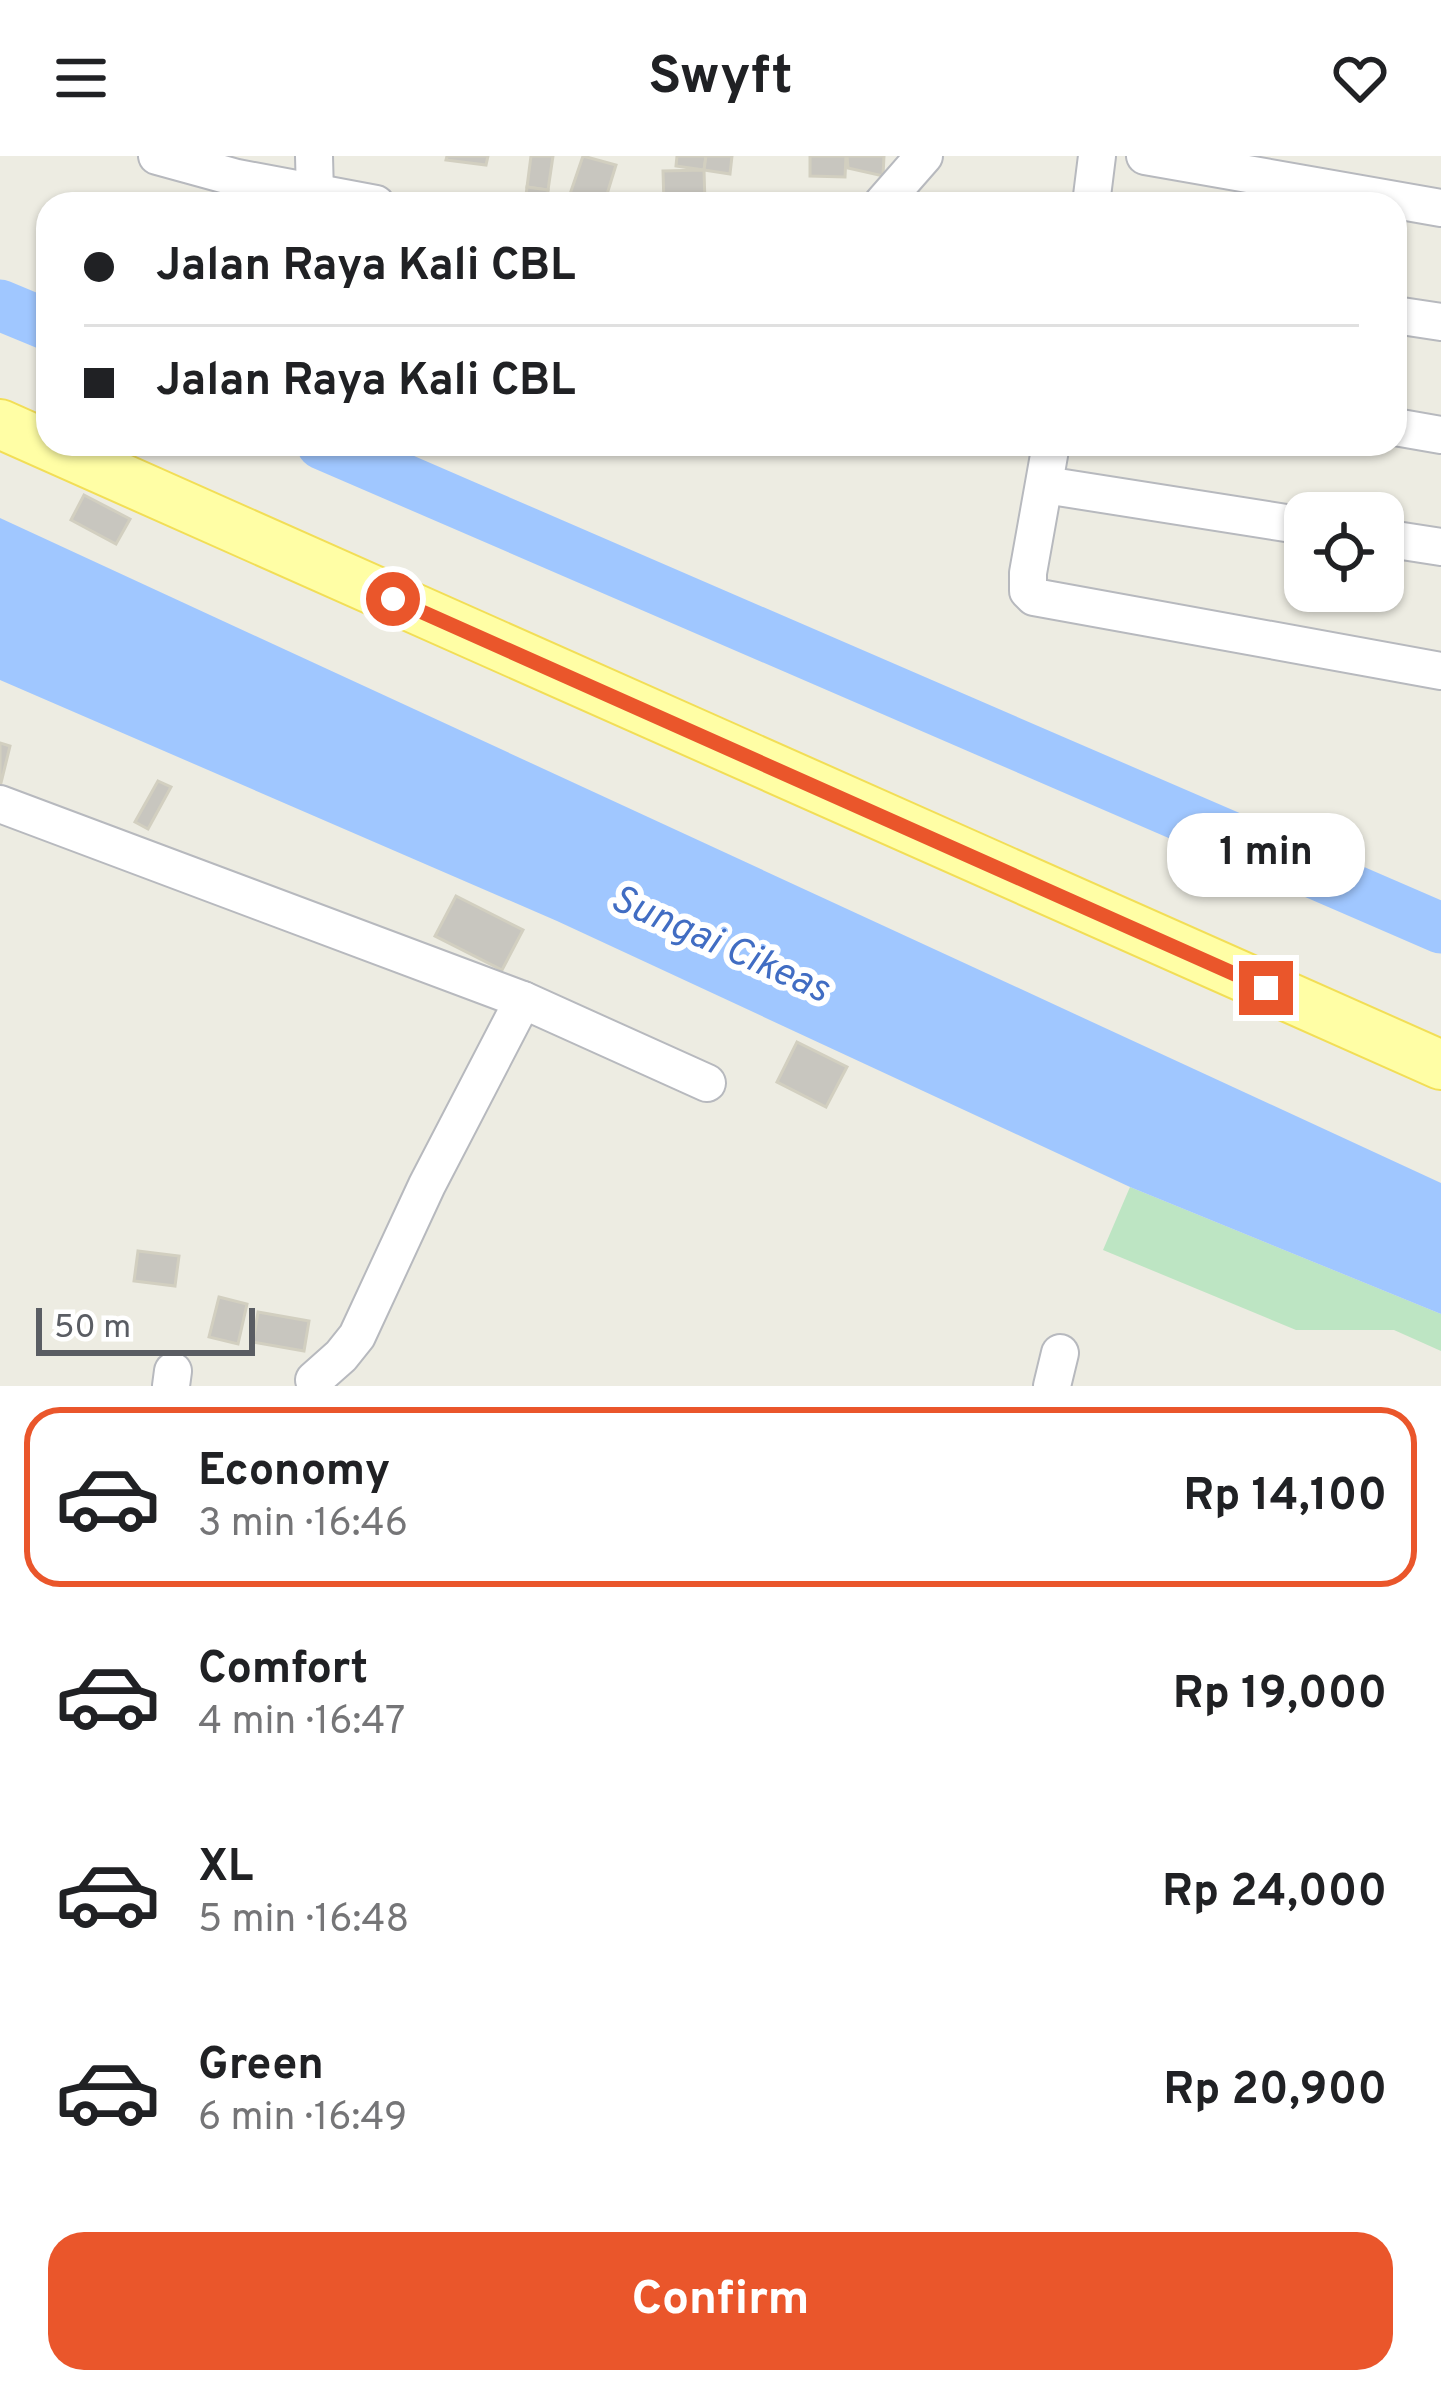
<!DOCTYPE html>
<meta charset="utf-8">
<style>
:root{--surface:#fff;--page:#f6f6f6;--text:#202124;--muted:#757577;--line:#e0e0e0;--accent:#ea562b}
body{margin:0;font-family:Overpass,sans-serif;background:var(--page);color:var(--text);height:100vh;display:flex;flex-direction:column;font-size:45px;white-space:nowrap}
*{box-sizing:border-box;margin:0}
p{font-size:39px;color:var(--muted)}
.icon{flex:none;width:66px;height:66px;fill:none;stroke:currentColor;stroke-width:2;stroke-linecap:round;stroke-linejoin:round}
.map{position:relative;height:1230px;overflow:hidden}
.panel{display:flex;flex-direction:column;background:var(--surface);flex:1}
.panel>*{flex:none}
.hud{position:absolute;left:36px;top:36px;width:1371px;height:264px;border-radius:36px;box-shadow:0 3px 9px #0004;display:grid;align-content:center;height:264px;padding:0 48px;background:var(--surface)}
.controls{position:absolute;left:1284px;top:336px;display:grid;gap:24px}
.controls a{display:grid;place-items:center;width:120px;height:120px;border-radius:24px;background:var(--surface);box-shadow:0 3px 9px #0004;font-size:60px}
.scale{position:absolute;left:36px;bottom:30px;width:219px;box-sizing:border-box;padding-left:12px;border:6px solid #5a5d63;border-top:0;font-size:33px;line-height:42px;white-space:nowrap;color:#5a5d63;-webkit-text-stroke:9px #fff;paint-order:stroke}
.end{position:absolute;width:54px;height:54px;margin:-27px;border:15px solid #ea562b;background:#fff;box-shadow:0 0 0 6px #fff}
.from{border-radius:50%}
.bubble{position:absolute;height:84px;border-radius:36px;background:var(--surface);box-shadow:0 3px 9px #0004;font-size:39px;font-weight:700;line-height:84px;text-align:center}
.hud b{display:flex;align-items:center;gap:42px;height:114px;font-size:45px}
.hud b+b{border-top:3px solid var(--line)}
.hud i{width:30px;height:30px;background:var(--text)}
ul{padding:21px 0 0;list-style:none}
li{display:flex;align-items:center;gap:36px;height:180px;margin:0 24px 18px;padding:0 24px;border:6px solid transparent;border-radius:36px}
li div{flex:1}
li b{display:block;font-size:45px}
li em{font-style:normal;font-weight:700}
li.selected{border-color:var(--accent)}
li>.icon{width:108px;height:108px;stroke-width:1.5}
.cta{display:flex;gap:24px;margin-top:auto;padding:24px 48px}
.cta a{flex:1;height:138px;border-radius:36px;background:var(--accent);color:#fff;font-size:48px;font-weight:700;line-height:138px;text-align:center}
header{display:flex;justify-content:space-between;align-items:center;height:156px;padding:0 48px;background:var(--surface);font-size:54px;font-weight:700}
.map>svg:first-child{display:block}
.green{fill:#bde5c3}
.water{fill:#a0c7ff}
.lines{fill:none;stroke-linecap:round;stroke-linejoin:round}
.river{stroke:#a0c7ff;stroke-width:51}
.building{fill:#c8c6bf;stroke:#d2cfc0;stroke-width:3}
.minor-casing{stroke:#b7b9be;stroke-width:40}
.major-casing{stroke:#f2de56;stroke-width:52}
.minor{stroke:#fff;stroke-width:36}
.major{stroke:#fffea5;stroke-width:48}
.route{stroke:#ea562b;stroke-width:15}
.labels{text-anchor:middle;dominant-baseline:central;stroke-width:12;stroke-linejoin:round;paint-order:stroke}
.water-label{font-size:39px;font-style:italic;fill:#416dc3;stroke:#fff}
</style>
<header><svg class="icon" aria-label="menu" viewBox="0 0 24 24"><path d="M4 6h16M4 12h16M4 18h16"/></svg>Swyft<svg class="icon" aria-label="heart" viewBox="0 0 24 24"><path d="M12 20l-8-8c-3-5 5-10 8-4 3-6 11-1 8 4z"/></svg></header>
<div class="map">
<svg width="1441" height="1230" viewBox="0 0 1441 1230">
<rect width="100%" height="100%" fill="#edece2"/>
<polygon class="green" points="1130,1031 1441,1158 1441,1195 1394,1174 1296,1174 1103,1094"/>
<polygon class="water" points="0,362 1441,1027 1441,1158 1130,1031 557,765 0,524"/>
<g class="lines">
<g class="river">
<polyline points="0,149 48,169"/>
<polyline points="322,288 1441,772"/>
</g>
</g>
<g class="building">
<polygon points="447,0 488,0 486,9 446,4"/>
<polygon points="531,0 553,0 548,34 527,31"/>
<polygon points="583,0 616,9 604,48 591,48 569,41"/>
<polygon points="677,0 706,0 704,14 676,10"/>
<polygon points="706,0 732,0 730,18 704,14"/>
<polygon points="810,0 846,0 845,21 810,20"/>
<polygon points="847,0 884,0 883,20 848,12"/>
<polygon points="704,14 705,48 664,48 663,15"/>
<polygon points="527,31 548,34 546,48 525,48"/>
<polygon points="84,339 130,363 116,388 71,364"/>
<polygon points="0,587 10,590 0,631"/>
<polygon points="158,625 171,631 148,673 135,666"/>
<polygon points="456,740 523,774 502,814 435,780"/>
<polygon points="797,886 847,911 826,951 777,926"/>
<polygon points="138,1095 179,1100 175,1130 134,1125"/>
<polygon points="219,1141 247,1148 238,1188 209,1181"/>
<polygon points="258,1156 309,1165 304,1195 253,1186"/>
</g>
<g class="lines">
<defs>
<g id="minor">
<polyline points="157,0 237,22 376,48"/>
<polyline points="314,0 315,38"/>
<polyline points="1145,0 1441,52"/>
<polyline points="882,48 924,0"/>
<polyline points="1091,48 1097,0"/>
<polyline points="1395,159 1441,166"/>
<polyline points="1395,271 1441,279"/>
<polyline points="1051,288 1028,417 1028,435 1034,441 1441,515"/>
<polyline points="1045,329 1305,370"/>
<polyline points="1383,382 1441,391"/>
<polyline points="0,648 523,844 707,927"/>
<polyline points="314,1224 341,1200 357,1180 427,1029 523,844"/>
<polyline points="171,1230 173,1215"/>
<polyline points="1052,1230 1060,1197"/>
</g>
<polyline id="major" points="0,268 1441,909"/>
</defs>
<use href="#minor" class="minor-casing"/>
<use href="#major" class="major-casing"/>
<use href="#minor" class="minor"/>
<use href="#major" class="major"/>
</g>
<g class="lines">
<polyline class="route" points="393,443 1266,832"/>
</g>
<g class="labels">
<g class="water-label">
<text transform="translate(719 790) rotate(24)">Sungai Cikeas</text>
</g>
</g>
</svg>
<div class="controls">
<a><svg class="icon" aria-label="locate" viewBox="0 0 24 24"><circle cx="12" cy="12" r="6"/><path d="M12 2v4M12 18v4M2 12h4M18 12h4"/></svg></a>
</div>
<div class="scale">50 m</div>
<i class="end from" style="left:393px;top:443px"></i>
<i class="end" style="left:1266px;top:832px"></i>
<div class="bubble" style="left:1167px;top:657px;width:198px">1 min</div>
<div class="hud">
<b><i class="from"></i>Jalan Raya Kali CBL</b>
<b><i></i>Jalan Raya Kali CBL</b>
</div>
</div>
<section class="panel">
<ul>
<li class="selected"><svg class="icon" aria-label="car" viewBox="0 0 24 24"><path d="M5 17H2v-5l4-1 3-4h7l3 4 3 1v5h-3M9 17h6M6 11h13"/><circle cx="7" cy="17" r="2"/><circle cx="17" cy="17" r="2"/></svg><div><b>Economy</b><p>3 min · 16:46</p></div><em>Rp 14,100</em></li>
<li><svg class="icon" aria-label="car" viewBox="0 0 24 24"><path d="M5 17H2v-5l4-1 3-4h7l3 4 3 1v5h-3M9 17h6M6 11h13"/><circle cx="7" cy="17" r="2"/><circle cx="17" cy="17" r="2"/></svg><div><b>Comfort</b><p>4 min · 16:47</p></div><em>Rp 19,000</em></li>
<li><svg class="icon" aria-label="car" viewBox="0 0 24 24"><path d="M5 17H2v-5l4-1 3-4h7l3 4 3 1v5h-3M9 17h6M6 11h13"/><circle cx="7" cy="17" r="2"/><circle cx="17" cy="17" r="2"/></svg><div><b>XL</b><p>5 min · 16:48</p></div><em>Rp 24,000</em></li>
<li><svg class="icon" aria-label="car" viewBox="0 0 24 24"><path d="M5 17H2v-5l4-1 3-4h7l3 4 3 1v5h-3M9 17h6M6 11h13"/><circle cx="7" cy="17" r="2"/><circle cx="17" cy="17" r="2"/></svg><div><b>Green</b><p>6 min · 16:49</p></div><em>Rp 20,900</em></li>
</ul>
<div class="cta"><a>Confirm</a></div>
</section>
